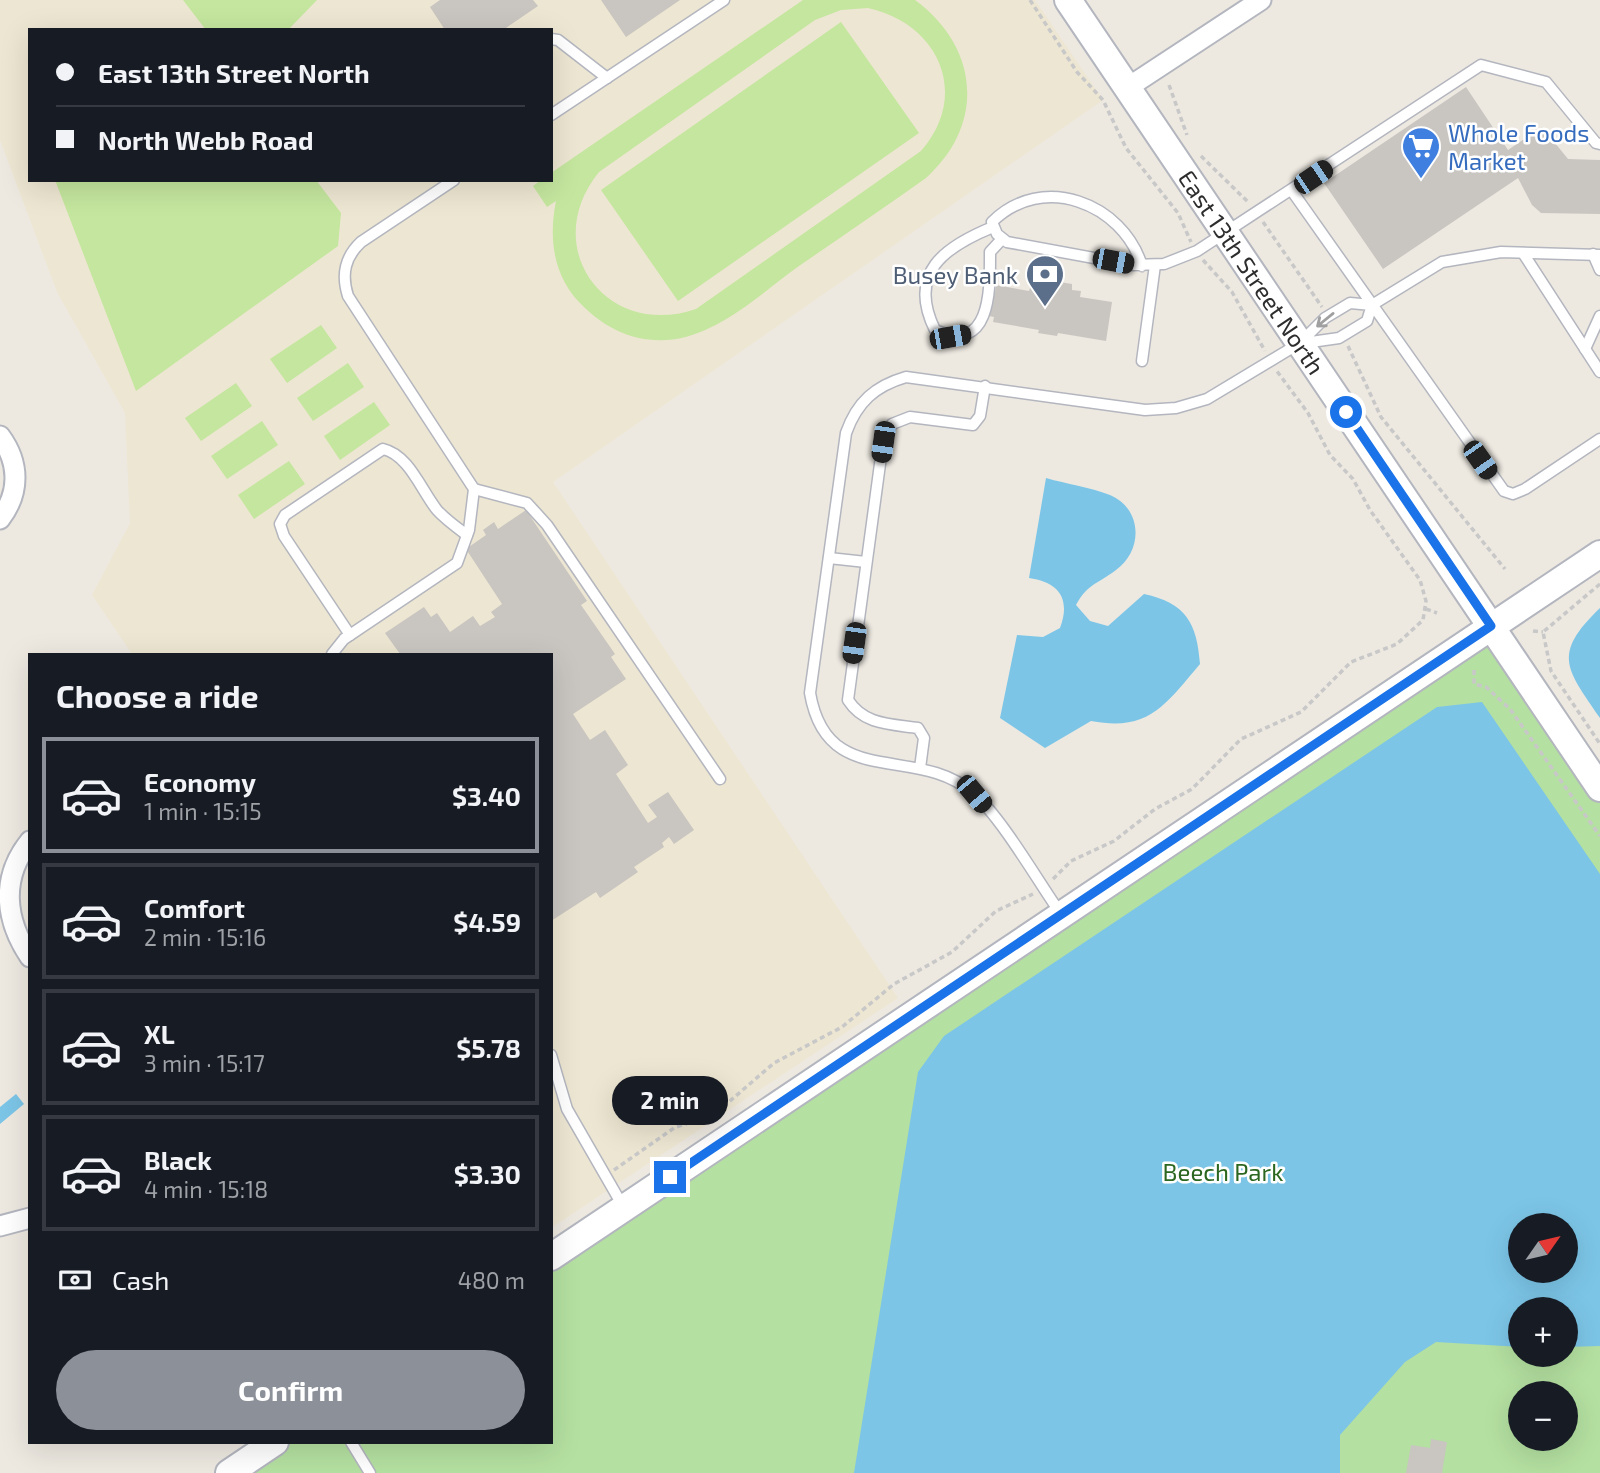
<!DOCTYPE html>
<meta charset="utf-8">
<style>
:root{--surface:#171b24;--page:#242831;--text:#f1f3f6;--muted:#9ea1a6;--line:#363941;--accent:#8c9099}
body{margin:0;font-family:"Exo 2",sans-serif;background:var(--page);color:var(--text);height:100vh;display:flex;flex-direction:column;font-size:26px;white-space:nowrap}
*{box-sizing:border-box;margin:0}
p{font-size:23px;color:var(--muted)}
.icon{flex:none;width:38px;height:38px;fill:none;stroke:currentColor;stroke-width:2;stroke-linecap:round;stroke-linejoin:round}
.map{position:relative;flex:1;overflow:hidden}
.drawer{position:absolute;left:28px;top:653px;width:525px;height:791px;display:flex;flex-direction:column;background:var(--surface);border-radius:0px;box-shadow:0 7px 28px #0002}
.drawer>*{flex:none}
.guide{position:absolute;left:28px;top:28px;width:525px;height:154px;border-radius:0px;box-shadow:0 7px 28px #0002;display:grid;align-content:center;height:154px;padding:0 28px;background:var(--surface)}
.needle{width:46px;rotate:56deg}
.tools{position:absolute;left:1508px;top:1213px;display:grid;gap:14px}
.tools a{display:grid;place-items:center;width:70px;height:70px;border-radius:50%;background:var(--surface);box-shadow:0 7px 28px #0002;font-size:35px}
.end{position:absolute;width:32px;height:32px;margin:-16px;border:9px solid #1a73e8;background:#fff;box-shadow:0 0 0 4px #fff}
.from{border-radius:50%}
.bubble{position:absolute;height:49px;border-radius:24px;background:var(--surface);box-shadow:0 7px 28px #0002;font-size:23px;font-weight:700;line-height:49px;text-align:center}
.car{position:absolute;width:21px;height:42px;margin:-21px -10px;border-radius:9px;box-shadow:0 0 5px 2px #0007;background:linear-gradient(#222 24%,#8ab4d8 0 40%,#222 0 76%,#8ab4d8 0 86%,#222 0)}
.guide b{display:flex;align-items:center;gap:24px;height:66px;font-size:26px}
.guide b+b{border-top:2px solid var(--line)}
.guide i{width:18px;height:18px;background:var(--text)}
ul{padding:0;list-style:none}
li{display:flex;align-items:center;gap:21px;height:116px;margin:0 14px 10px;padding:0 14px;border:4px solid var(--line);border-radius:0px}
li div{flex:1}
li b{display:block;font-size:26px}
li em{font-style:normal;font-weight:700}
li.current{border-color:var(--accent)}
li>.icon{width:63px;height:63px;stroke-width:1.5}
h2{padding:0 28px;font-size:32px;line-height:84px}
.pay{display:flex;align-items:center;gap:18px;height:77px;padding:0 28px;font-size:26px}
.pay p{margin-inline-start:auto}
.cta{display:flex;gap:14px;margin-top:auto;padding:14px 28px}
.cta a{flex:1;height:80px;border-radius:42px;background:var(--accent);color:#fff;font-size:28px;font-weight:700;line-height:80px;text-align:center}
.map>svg:first-child{display:block}
.education{fill:#ede6d2;fill-rule:evenodd}
.green{fill:#b4e0a1;fill-rule:evenodd}
.pitch{fill:#c4e69e;fill-rule:evenodd}
.water{fill:#7cc5e7;fill-rule:evenodd}
.building{fill:#c9c5c0}
.lines{fill:none;stroke-linecap:round;stroke-linejoin:round}
.lane-casing{stroke:#b4b6bf;stroke-width:13}
.street-casing{stroke:#b4b6bf;stroke-width:23}
.secondary-casing{stroke:#b4b6bf;stroke-width:30}
.path{stroke:#c8c8c8;stroke-width:3.5;stroke-dasharray:5 3.5;stroke-linecap:butt}
.lane{stroke:#fff;stroke-width:10}
.street{stroke:#fff;stroke-width:19}
.secondary{stroke:#fff;stroke-width:26}
.oneway{stroke:#a0a0a0}
.route{stroke:#1a73e8;stroke-width:9}
.labels{text-anchor:middle;dominant-baseline:central;stroke-width:5;stroke-linejoin:round;paint-order:stroke}
.shop-label{font-size:24px;fill:#366cbe;stroke:#fff;text-anchor:start}
.street-label{font-size:24px;fill:#2d2d2d;stroke:#fff}
.service-label{font-size:24px;fill:#4e5e75;stroke:#fff;text-anchor:end}
.park-label{font-size:24px;fill:#2b6720;stroke:#fff}
</style>
<div class="map">
<svg width="1600" height="1473" viewBox="0 0 1600 1473">
<rect width="100%" height="100%" fill="#ede9e1"/>
<path class="education" d="M0,0H1035L1103,100L553,482L898,998L551,1228V654H132L92,595L130,523L125,413L57,292L0,140ZM30,30H551V180H30Z"/>
<path class="green" d="M1491,627L1600,788V1473H235L281,1442H551V1260ZM1521,1225H1566V1270H1521ZM1521,1309H1566V1354H1521ZM1521,1393H1566V1438H1521Z"/>
<g class="pitch">
<polygon points="183,0 317,0 288,30 206,30"/>
<path d="M803,0H915C979,47 986,124 926,178C884,208 841,237 799,266C760,294 716,337 666,340C635,342 607,329 585,308C554,280 548,241 556,201L547,207L533,186L541,180H551V173ZM868,8C938,23 971,94 921,151L696,309C606,340 538,247 599,172L815,20L841,10Z"/>
<polygon points="841,22 919,133 678,301 601,190"/>
<polygon points="55,180 316,180 341,213 338,246 136,391"/>
<polygon points="321,325 337,348 287,383 270,359"/>
<polygon points="348,363 364,387 313,421 297,398"/>
<polygon points="236,383 252,406 201,441 185,418"/>
<polygon points="374,402 390,425 340,460 324,436"/>
<polygon points="262,421 278,445 227,479 211,456"/>
<polygon points="289,461 305,484 254,519 238,495"/>
</g>
<g class="water">
<path d="M1046,478C1067,484 1089,487 1110,495C1143,509 1143,551 1116,570C1098,584 1088,583 1076,605L1090,621L1108,626L1144,594C1186,603 1197,623 1200,664C1165,705 1149,732 1091,721L1045,748L1000,718L1017,635L1043,637L1060,628C1071,599 1059,582 1029,578Z"/>
<path d="M1600,608V718C1567,669 1551,655 1600,608Z"/>
<path d="M1482,702L1600,874V1346L1566,1347V1309H1521V1347L1436,1342L1405,1362L1340,1435V1473H854L918,1072L944,1036L1437,707ZM1566,1225V1270H1521V1225Z"/>
<polygon points="16,1094 24,1104 0,1124 0,1107"/>
</g>
<g class="building">
<polygon points="440,0 533,0 538,6 503,30 445,30 430,7"/>
<polygon points="601,0 680,0 626,37"/>
<polygon points="1466,87 1508,150 1542,127 1568,159 1600,160 1600,214 1541,213 1532,205 1518,178 1383,269 1324,183"/>
<polygon points="1041,279 1072,284 1072,290 1081,291 1080,297 1112,302 1106,341 1058,333 1057,336 1038,333 1039,330 993,322 994,317 979,314 983,291 995,293 996,285 1029,291 1031,285 1040,286"/>
<polygon points="526,510 587,601 581,605 615,654 611,657 626,679 573,714 590,740 605,730 628,765 616,774 648,823 657,817 648,805 668,792 694,830 674,844 669,837 662,843 664,847 634,867 638,872 600,898 596,892 551,921 551,654 400,654 385,633 424,607 431,617 437,613 450,632 473,616 480,626 495,617 491,612 502,604 466,549 486,535 483,530 494,522 498,529"/>
<polygon points="1431,1439 1447,1442 1442,1473 1406,1473 1411,1445 1430,1448"/>
</g>
<g class="lines">
<defs>
<g id="lane">
<polyline points="551,39 558,40 607,78"/>
<polyline points="551,115 724,0"/>
<polyline points="1292,191 1504,491 1513,494 1525,489 1600,439"/>
<path d="M993,227C944,247 907,273 935,330C992,355 990,288 990,252L1002,239"/>
<polyline points="1523,253 1600,372"/>
<polyline points="1593,254 1600,270"/>
<path d="M1142,266C1123,203 1042,172 992,222L997,234L1007,242L1132,265L1164,264L1197,251L1481,65L1546,82L1596,143L1600,144"/>
<polyline points="1372,305 1442,262 1501,252 1600,255"/>
<polyline points="1585,349 1600,316"/>
<polyline points="1142,361 1155,265"/>
<polyline points="474,489 527,503 547,525 720,779"/>
<polyline points="829,558 866,562"/>
<path d="M350,635L284,536L280,524L285,515L383,449C409,455 421,490 437,510C446,520 456,527 467,535"/>
<path d="M332,654L344,639L457,563L469,530L474,489L348,296C341,274 345,257 361,242L454,180"/>
<path d="M920,768L924,738L918,728C890,724 864,725 848,700L883,442L892,424L910,417L973,425L980,416L985,386"/>
<path d="M1061,914C1037,880 1002,818 973,793C916,743 827,792 810,693L846,433C857,402 875,386 906,377L1145,410L1176,408L1207,399L1300,343L1325,318L1350,303L1372,305L1367,321L1339,338L1304,343"/>
<polyline points="551,1055 567,1109 624,1208"/>
<polyline points="351,1442 370,1473"/>
</g>
<g id="street">
<polyline points="1127,88 1261,0"/>
<path d="M0,436C20,463 20,493 0,519"/>
<path d="M30,841C0,878 5,920 30,957"/>
<polyline points="0,1226 30,1218"/>
</g>
<g id="secondary">
<polyline points="1068,0 1600,788"/>
<polyline points="551,1257 1600,554"/>
<polyline points="229,1473 275,1442"/>
</g>
</defs>
<use href="#lane" class="lane-casing"/>
<use href="#street" class="street-casing"/>
<use href="#secondary" class="secondary-casing"/>
<g class="path">
<polyline points="1030,0 1077,72 1103,100 1126,148 1178,213 1191,242"/>
<polyline points="1169,85 1187,135"/>
<polyline points="1201,156 1248,202"/>
<polyline points="1263,222 1322,307"/>
<polyline points="1203,260 1232,292 1265,351"/>
<polyline points="1348,346 1381,417 1505,569"/>
<polyline points="1600,584 1543,632 1551,671 1600,744"/>
<polyline points="1426,609 1437,613"/>
<polyline points="1533,631 1543,632"/>
<polyline points="1474,670 1474,684 1486,687 1510,709 1600,836"/>
<polyline points="1053,879 1071,861 1114,841 1155,809 1192,789 1241,739 1301,712 1351,662 1397,644 1423,620 1426,601 1420,580 1370,510 1353,479 1330,455 1308,413 1276,370"/>
<polyline points="614,1170 674,1128 716,1113 774,1063 842,1027 894,984 952,952 996,911 1033,894"/>
</g>
<use href="#lane" class="lane"/>
<use href="#street" class="street"/>
<use href="#secondary" class="secondary"/>
</g>
<defs><path id="oneway-shaft" d="M-6 0H5M1.5-3L5.5 0L1.5 3" fill="none" stroke-width="1.6" stroke-linecap="round" stroke-linejoin="round" transform="scale(1.75)"/></defs>
<use class="oneway" href="#oneway-shaft" transform="translate(1325 320) rotate(141)"/>
<g class="lines">
<polyline class="route" points="670,1177 1491,626 1346,412"/>
</g>
<defs>
<symbol id="supermarket-pin" viewBox="-11 -11 22 30"><path d="M0 17L-7.5 6A9.5 9.5 0 1 1 7.5 6Z" fill="#3f7fe0" stroke="#fff"/><path d="M-6-5.5h2.5l.6 2H6L4.5 2H-2.5L-4.4-4H-6ZM-1.5 3.2a1.3 1.3 0 1 0 .1 0ZM3 3.2a1.3 1.3 0 1 0 .1 0Z" fill="#fff"/></symbol>
<symbol id="bank-pin" viewBox="-11 -11 22 30"><path d="M0 17L-7.5 6A9.5 9.5 0 1 1 7.5 6Z" fill="#5c6f8a" stroke="#fff"/><path d="M-6-4H6V4H-6ZM0-2.3a2.3 2.3 0 1 0 0 4.6a2.3 2.3 0 1 0 0-4.6Z" fill="#fff"/></symbol>
</defs>
<g fill-rule="evenodd">
<use href="#supermarket-pin" x="1399" y="124" width="44" height="60"/>
<use href="#bank-pin" x="1023" y="252" width="44" height="60"/>
</g>
<g class="labels">
<g class="shop-label">
<text x="1448" y="132">Whole Foods<tspan x="1448" dy="28">Market</tspan></text>
</g>
<g class="street-label">
<text transform="translate(1252 272) rotate(56)">East 13th Street North</text>
</g>
<g class="service-label">
<text x="1018" y="274">Busey Bank</text>
</g>
<g class="park-label">
<text x="1223" y="1171">Beech Park</text>
</g>
</g>
</svg>
<div class="tools">
<a><svg class="needle" viewBox="-14 -14 28 28"><path d="M0-13l5 13h-10z" fill="#e53935"/><path d="M0 13l5-13h-10z" fill="#9ea1a6"/></svg></a>
<a>+</a>
<a>−</a>
</div>
<i class="end from" style="left:1346px;top:412px"></i>
<i class="end" style="left:670px;top:1177px"></i>
<div class="bubble" style="left:612px;top:1076px;width:116px">2 min</div>
<i class="car" style="left:1313px;top:177px;rotate:56deg"></i>
<i class="car" style="left:1113px;top:261px;rotate:101deg"></i>
<i class="car" style="left:950px;top:337px;rotate:80deg"></i>
<i class="car" style="left:883px;top:442px;rotate:188deg"></i>
<i class="car" style="left:1480px;top:460px;rotate:145deg"></i>
<i class="car" style="left:854px;top:643px;rotate:188deg"></i>
<i class="car" style="left:974px;top:794px;rotate:140deg"></i>
<div class="guide">
<b><i class="from"></i>East 13th Street North</b>
<b><i></i>North Webb Road</b>
</div>
<section class="drawer">
<h2>Choose a ride</h2>
<ul>
<li class="current"><svg class="icon" aria-label="car" viewBox="0 0 24 24"><path d="M5 17H2v-5l4-1 3-4h7l3 4 3 1v5h-3M9 17h6M6 11h13"/><circle cx="7" cy="17" r="2"/><circle cx="17" cy="17" r="2"/></svg><div><b>Economy</b><p>1 min · 15:15</p></div><em>$3.40</em></li>
<li><svg class="icon" aria-label="car" viewBox="0 0 24 24"><path d="M5 17H2v-5l4-1 3-4h7l3 4 3 1v5h-3M9 17h6M6 11h13"/><circle cx="7" cy="17" r="2"/><circle cx="17" cy="17" r="2"/></svg><div><b>Comfort</b><p>2 min · 15:16</p></div><em>$4.59</em></li>
<li><svg class="icon" aria-label="car" viewBox="0 0 24 24"><path d="M5 17H2v-5l4-1 3-4h7l3 4 3 1v5h-3M9 17h6M6 11h13"/><circle cx="7" cy="17" r="2"/><circle cx="17" cy="17" r="2"/></svg><div><b>XL</b><p>3 min · 15:17</p></div><em>$5.78</em></li>
<li><svg class="icon" aria-label="car" viewBox="0 0 24 24"><path d="M5 17H2v-5l4-1 3-4h7l3 4 3 1v5h-3M9 17h6M6 11h13"/><circle cx="7" cy="17" r="2"/><circle cx="17" cy="17" r="2"/></svg><div><b>Black</b><p>4 min · 15:18</p></div><em>$3.30</em></li>
</ul>
<div class="pay"><svg class="icon" aria-label="cash" viewBox="0 0 24 24"><path d="M3 7h18v10H3z"/><circle cx="12" cy="12" r="2"/></svg>Cash<p>480 m</p></div>
<div class="cta"><a>Confirm</a></div>
</section>
</div>
